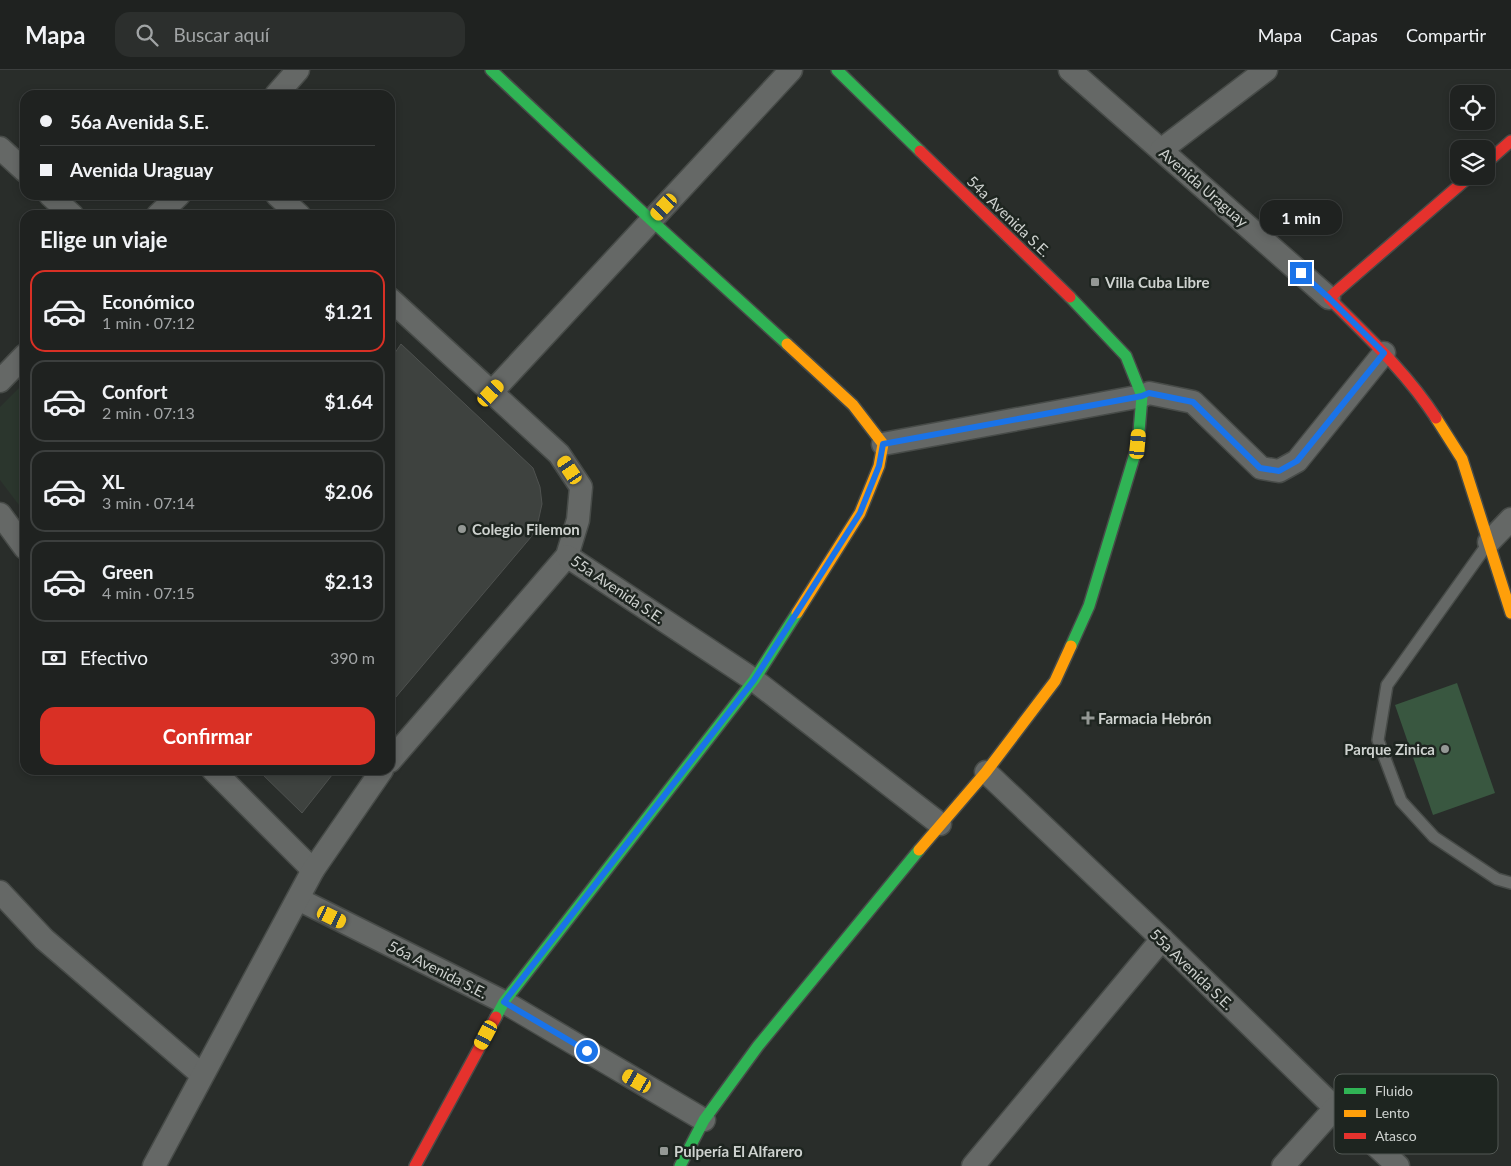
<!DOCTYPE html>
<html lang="es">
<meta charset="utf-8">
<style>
:root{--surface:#1f2220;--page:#2c2f2d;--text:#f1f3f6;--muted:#a1a4a5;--line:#3c3f3e;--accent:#d93025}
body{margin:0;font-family:Lato,sans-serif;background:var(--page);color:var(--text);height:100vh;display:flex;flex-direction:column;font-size:19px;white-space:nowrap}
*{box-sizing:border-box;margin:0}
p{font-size:16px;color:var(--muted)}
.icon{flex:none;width:28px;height:28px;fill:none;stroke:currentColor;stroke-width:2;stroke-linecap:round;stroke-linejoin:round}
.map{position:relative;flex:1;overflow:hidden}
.panel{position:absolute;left:20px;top:140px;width:375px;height:565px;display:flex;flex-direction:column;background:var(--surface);border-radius:15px;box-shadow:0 2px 8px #0003,0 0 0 1px var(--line)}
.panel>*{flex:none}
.top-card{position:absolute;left:20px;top:20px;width:375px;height:110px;border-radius:15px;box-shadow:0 2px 8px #0003,0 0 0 1px var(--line);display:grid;align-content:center;height:110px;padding:0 20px;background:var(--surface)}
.controls{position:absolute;left:1450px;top:15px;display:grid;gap:10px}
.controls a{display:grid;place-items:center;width:45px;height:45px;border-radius:10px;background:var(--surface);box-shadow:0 2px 8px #0003,0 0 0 1px var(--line);font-size:25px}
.end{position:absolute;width:22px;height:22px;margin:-11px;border:6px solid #1a73e8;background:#fff;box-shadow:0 0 0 2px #fff}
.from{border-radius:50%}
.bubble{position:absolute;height:35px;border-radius:15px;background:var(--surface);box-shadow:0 2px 8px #0003,0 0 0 1px var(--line);font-size:16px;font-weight:700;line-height:35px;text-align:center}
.car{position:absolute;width:15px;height:30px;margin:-15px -8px;border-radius:6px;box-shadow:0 0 4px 1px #0007;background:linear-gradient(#f5c518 24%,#345 0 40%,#f5c518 0 76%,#345 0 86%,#f5c518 0)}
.top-card b{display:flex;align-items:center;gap:18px;height:48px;font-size:19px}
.top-card b+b{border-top:1px solid var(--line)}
.top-card i{width:12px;height:12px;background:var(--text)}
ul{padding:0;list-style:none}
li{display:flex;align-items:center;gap:15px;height:82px;margin:0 10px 8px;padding:0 10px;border:2px solid var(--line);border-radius:15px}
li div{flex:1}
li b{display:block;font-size:19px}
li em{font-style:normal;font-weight:700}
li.on{border-color:var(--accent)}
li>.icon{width:45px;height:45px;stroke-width:1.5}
h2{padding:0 20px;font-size:22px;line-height:60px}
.pay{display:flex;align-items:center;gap:12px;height:55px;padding:0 20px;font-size:19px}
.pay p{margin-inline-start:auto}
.cta{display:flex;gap:10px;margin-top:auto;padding:10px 20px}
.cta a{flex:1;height:58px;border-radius:15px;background:var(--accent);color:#fff;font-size:20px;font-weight:700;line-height:58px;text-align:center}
header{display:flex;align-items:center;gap:30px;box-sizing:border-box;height:70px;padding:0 25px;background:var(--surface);border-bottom:1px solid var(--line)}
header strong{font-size:24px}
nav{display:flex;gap:28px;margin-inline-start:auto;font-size:18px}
.search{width:350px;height:45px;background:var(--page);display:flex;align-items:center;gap:12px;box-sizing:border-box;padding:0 18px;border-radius:15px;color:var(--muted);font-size:19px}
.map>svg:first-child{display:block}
.built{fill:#2b362d}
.green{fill:#395740}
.building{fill:#3e423f;stroke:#4f5250}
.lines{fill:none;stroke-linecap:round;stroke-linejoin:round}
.lane-casing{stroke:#474b48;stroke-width:14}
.street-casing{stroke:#474b48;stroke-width:25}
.fast-casing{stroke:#474b48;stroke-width:14}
.slow-casing{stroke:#474b48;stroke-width:14}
.jam-casing{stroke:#474b48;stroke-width:14}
.lane{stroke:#656866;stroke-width:11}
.street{stroke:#656866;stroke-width:22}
.fast{stroke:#30b455;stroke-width:11}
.slow{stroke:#ff9f0a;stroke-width:11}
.jam{stroke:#e5322d;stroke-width:11}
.route{stroke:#1a73e8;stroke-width:6}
.poi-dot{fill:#949895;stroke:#1e2520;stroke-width:2}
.labels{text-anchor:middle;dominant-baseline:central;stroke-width:5;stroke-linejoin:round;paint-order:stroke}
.street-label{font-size:15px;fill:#ced2cf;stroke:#1e2520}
.poi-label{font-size:15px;font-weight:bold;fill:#ced2cf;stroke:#1e2520;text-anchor:start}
.key{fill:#1e2520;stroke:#535955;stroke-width:1}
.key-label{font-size:14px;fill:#ced2cf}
</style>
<header>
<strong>Mapa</strong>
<div class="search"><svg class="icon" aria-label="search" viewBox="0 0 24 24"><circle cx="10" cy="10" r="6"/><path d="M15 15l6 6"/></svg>Buscar aquí</div>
<nav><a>Mapa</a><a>Capas</a><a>Compartir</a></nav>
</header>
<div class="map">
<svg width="1511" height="1096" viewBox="0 0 1511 1096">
<rect width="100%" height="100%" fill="#292d2a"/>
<polygon class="built" points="25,312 25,443 0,410 0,337"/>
<polygon class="green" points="1457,613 1495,723 1433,745 1395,635"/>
<g class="building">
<polygon points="401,274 533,398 540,417 542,434 538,452 531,467 390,634 390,290"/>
<polygon points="258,700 336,700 302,743"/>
</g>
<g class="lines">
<defs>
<polyline id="lane" points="1487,475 1387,615 1378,670 1401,731 1434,767 1497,809 1511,813"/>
<g id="street">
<polyline points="1070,0 1329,228"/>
<polyline points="276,25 298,0"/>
<polyline points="0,78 25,101"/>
<polyline points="1161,80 1266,0"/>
<polyline points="50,125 72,145"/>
<polyline points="277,125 299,145"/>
<polyline points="158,145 179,125"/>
<polyline points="390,229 559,384 581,417 578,450 567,486 390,691"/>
<polyline points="0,311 25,285"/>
<polyline points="491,323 791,0"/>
<polyline points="883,374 1142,326 1149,323 1193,332 1261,398 1279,401 1297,391 1384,283"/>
<polyline points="0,444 25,478"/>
<polyline points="1489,472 1511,449"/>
<polyline points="567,486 754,610 940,754"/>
<polyline points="213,700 313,800"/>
<polyline points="986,702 1162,869 1335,1038 1398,1096"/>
<polyline points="0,822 44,869 202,1005"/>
<polyline points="298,829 504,932 704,1050"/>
<polyline points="154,1096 313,800 382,700"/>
<polyline points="973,1096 1162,869"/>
<polyline points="1283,1096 1335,1038"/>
</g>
<g id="fast">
<polyline points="491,0 651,150 787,274"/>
<polyline points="837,0 920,81"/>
<polyline points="1070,227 1126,286 1142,326 1138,374 1089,536 1071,576"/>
<polyline points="496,947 504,932 754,610 797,543"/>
<polyline points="680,1096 704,1050 758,976 919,780"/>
</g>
<g id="slow">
<polyline points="787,274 853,335 883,374 879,396 860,443 797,543"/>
<polyline points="1436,348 1462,389 1511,543"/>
<polyline points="919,780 986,702 1055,611 1071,576"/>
</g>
<g id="jam">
<polyline points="920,81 1070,227"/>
<polyline points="1486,93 1511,71"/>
<path d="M1436,348C1407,303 1367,266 1329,228L1470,106"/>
<polyline points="415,1096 496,947"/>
</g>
</defs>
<use href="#lane" class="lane-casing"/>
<use href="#street" class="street-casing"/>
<use href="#fast" class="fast-casing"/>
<use href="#slow" class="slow-casing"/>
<use href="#jam" class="jam-casing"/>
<use href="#lane" class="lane"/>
<use href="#street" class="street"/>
<use href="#fast" class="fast"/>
<use href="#slow" class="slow"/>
<use href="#jam" class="jam"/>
</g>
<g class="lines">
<polyline class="route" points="587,981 504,932 754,610 860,443 879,396 883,374 1142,326 1149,323 1193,332 1260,398 1279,401 1297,391 1384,283 1329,228 1301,203"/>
</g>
<g class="poi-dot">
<rect x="1090" y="207" width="10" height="10" rx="2.5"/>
<circle cx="462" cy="459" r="5"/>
<path d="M1085.5 640.5h5v5h5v5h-5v5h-5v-5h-5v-5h5z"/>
<circle cx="1445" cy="679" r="5"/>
<rect x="659" y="1076" width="10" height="10" rx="2.5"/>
</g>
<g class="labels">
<g class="street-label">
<text transform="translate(1204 117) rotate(41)">Avenida Uraguay</text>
<text transform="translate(1009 146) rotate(44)">54a Avenida S.E.</text>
<text transform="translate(618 519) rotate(34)">55a Avenida S.E.</text>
<text transform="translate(438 899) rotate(27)">56a Avenida S.E.</text>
<text transform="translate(1192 899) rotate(44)">55a Avenida S.E.</text>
</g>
<g class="poi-label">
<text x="1105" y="212">Villa Cuba Libre</text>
<text x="472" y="459">Colegio Filemon</text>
<text x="1098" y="648">Farmacia Hebrón</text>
<text x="1435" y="679" text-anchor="end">Parque Zinica</text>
<text x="674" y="1081">Pulpería El Alfarero</text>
</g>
</g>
<rect x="1334" y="1004" width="164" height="80" rx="8" class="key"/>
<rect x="1344" y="1018" width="22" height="6" fill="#30b455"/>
<rect x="1344" y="1040" width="22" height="7" fill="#ff9f0a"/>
<rect x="1344" y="1063" width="22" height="6" fill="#e5322d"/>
<g class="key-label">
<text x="1375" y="1026">Fluido</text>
<text x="1375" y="1048">Lento</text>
<text x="1375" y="1071">Atasco</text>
</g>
</svg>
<div class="controls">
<a><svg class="icon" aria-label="locate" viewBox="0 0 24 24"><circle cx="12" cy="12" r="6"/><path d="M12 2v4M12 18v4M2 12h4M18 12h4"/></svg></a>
<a><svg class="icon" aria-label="layers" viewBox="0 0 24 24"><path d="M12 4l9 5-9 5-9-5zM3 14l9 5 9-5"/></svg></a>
</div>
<i class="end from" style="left:587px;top:981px"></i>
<i class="end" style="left:1301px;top:203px"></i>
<div class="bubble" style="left:1260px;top:130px;width:82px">1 min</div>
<i class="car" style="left:664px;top:137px;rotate:223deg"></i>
<i class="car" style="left:491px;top:323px;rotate:43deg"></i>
<i class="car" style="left:1138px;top:374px;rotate:5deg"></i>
<i class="car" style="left:570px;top:400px;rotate:326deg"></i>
<i class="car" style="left:332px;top:847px;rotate:116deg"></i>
<i class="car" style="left:486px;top:965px;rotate:208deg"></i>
<i class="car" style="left:637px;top:1011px;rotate:300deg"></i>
<div class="top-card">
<b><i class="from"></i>56a Avenida S.E.</b>
<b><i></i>Avenida Uraguay</b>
</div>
<section class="panel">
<h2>Elige un viaje</h2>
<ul>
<li class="on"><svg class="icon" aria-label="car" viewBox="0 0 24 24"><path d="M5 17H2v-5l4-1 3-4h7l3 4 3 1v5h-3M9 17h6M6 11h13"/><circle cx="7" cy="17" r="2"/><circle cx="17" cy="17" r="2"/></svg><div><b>Económico</b><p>1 min · 07:12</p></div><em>$1.21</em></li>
<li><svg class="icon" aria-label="car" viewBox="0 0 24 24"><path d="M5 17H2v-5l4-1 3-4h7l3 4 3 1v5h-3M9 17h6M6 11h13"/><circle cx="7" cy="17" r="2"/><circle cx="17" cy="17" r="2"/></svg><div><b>Confort</b><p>2 min · 07:13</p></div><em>$1.64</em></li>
<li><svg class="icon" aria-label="car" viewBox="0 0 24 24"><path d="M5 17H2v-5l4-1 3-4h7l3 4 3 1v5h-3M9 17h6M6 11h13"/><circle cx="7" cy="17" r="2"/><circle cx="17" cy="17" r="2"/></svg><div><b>XL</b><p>3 min · 07:14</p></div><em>$2.06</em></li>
<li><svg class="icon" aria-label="car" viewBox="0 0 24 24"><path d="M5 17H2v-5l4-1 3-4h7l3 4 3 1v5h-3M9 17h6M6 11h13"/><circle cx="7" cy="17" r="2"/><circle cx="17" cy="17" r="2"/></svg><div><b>Green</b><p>4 min · 07:15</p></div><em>$2.13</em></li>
</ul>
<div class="pay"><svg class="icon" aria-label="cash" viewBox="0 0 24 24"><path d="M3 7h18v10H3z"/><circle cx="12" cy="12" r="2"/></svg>Efectivo<p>390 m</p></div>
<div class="cta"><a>Confirmar</a></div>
</section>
</div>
